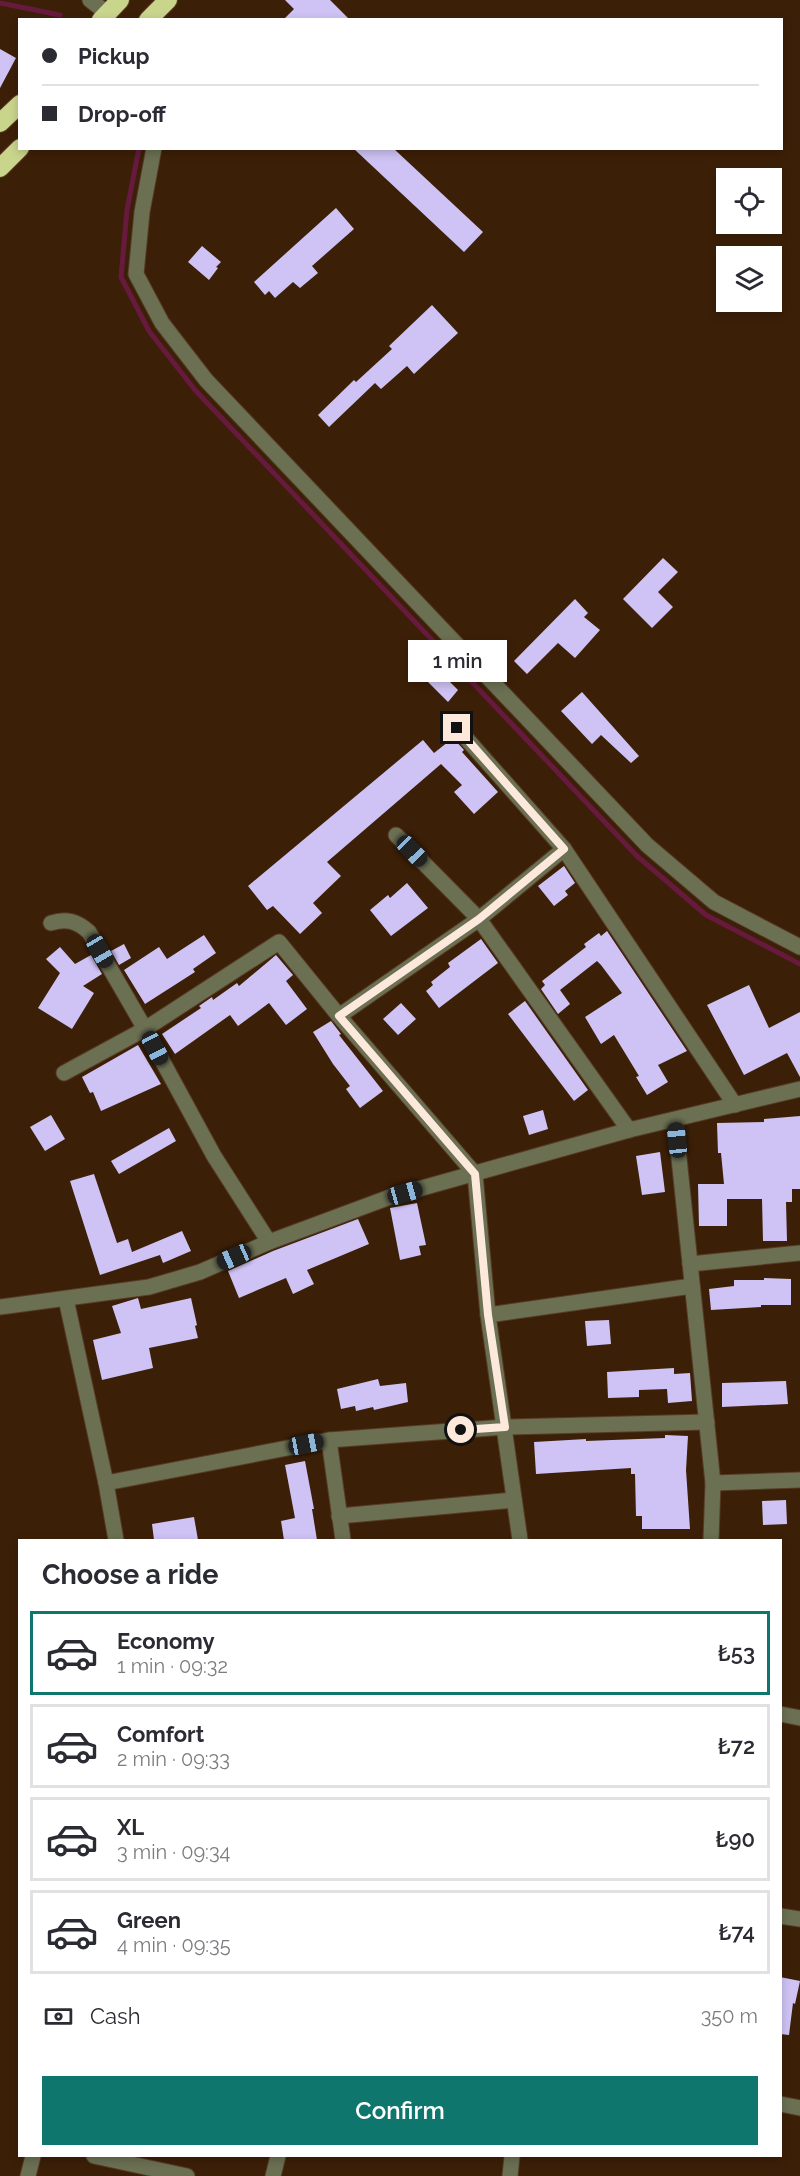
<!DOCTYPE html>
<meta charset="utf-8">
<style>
:root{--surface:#fff;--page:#f7f7f7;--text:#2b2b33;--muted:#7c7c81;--line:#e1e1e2;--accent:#0f766e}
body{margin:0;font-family:Raleway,sans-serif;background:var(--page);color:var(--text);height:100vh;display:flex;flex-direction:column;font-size:22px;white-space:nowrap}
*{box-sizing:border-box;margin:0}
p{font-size:20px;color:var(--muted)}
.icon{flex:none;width:33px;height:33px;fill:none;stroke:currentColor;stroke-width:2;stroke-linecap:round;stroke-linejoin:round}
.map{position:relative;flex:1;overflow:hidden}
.drawer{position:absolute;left:18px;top:1539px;width:764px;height:618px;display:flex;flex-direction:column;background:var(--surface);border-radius:0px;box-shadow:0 3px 9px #0003}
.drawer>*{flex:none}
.banner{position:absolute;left:18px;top:18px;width:765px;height:132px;border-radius:0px;box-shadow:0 3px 9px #0003;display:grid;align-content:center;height:132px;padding:0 24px;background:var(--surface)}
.tools{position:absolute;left:716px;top:168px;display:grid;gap:12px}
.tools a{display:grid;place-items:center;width:66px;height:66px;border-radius:0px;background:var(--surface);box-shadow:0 3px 9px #0003;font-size:30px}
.end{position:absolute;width:27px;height:27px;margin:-14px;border:8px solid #fde9db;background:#111;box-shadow:0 0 0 3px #111}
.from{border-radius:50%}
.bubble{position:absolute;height:42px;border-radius:0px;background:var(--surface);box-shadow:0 3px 9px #0003;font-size:20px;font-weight:600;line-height:42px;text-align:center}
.car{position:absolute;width:18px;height:36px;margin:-18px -9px;border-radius:8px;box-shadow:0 0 4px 2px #0007;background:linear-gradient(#222 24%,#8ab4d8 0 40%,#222 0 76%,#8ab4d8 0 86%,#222 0)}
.banner b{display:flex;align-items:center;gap:21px;height:57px;font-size:22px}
.banner b+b{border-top:2px solid var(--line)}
.banner i{width:15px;height:15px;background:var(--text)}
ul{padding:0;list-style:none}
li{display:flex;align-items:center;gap:18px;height:84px;margin:0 12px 9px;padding:0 12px;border:3px solid var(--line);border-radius:0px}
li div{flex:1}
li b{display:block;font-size:22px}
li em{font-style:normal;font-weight:600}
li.on{border-color:var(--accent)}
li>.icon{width:54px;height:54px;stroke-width:1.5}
h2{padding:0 24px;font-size:27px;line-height:72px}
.pay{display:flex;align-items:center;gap:15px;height:66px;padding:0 24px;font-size:22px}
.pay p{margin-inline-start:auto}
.action{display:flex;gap:12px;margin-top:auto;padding:12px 24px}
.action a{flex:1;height:69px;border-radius:0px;background:var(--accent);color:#fff;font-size:24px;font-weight:600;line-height:69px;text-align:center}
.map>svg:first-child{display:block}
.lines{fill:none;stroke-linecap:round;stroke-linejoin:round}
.stream{stroke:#671a3e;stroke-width:5}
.building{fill:#cec3f4}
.minor-casing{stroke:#573b25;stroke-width:17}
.highway-casing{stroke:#573b25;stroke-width:20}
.minor{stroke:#6b7053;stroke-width:15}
.highway{stroke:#cad58c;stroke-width:18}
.route{stroke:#fde9db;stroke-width:8}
</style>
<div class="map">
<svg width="800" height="2176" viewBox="0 0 800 2176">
<rect width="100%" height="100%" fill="#3c1f07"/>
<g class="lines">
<g class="stream">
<polyline points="0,3 60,15"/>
<polyline points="139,148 127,210 121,277 149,331 195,390 637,856 706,915 800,964"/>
</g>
</g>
<g class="building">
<polygon points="285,0 330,0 350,20 283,20 294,9"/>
<polygon points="0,49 16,58 0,88"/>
<polygon points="353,148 393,148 483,232 464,252"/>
<polygon points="336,208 354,229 312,266 318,273 300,288 293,282 275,298 269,291 265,295 254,282"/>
<polygon points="202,246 221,262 216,267 218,268 209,280 188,262"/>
<polygon points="432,305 458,333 414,374 407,366 381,389 375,383 329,427 318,415 354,380 356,382 392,349 389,346"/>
<polygon points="663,558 678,572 658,592 673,607 652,628 623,599"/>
<polygon points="575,599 588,613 584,617 600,630 575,658 558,643 527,674 514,661"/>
<polygon points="430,662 458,690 448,702 419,673"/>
<polygon points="582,692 639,756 631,763 601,735 592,744 561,711"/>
<polygon points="453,738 464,750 462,752 498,792 474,814 454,792 462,785 441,764 327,862 341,876 313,903 322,913 300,934 273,906 267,910 248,886 423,740 434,753"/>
<polygon points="564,866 575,883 565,891 568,895 554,906 538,886"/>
<polygon points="407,883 428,908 391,936 370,910 388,895 390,898"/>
<polygon points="607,931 687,1051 658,1065 668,1082 647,1095 636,1077 639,1076 614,1035 601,1044 585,1017 622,993 601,965 597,961 560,990 570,1004 558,1014 541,989 545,985 542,981 586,947 584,944 599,933 601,936"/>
<polygon points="204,935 216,953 193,969 195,972 145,1004 124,970 159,947 167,959"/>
<polygon points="481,939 498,963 439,1008 426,991 433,985 431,982 450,967 448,963"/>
<polygon points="124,944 131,958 119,965 111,951"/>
<polygon points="60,947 75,964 91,955 102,974 83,986 94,993 72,1029 38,1008 60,973 46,959"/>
<polygon points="276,955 293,975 286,981 307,1009 286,1025 269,1003 238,1026 230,1015 175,1054 162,1034 201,1008 199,1006 212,997 213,1000 237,983 239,986"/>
<polygon points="749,985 769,1028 800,1012 800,1077 787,1053 744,1075 707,1005"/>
<polygon points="525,1001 588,1090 574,1101 508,1014"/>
<polygon points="401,1003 416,1019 398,1035 383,1019"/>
<polygon points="331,1021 341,1034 339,1035 383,1091 360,1108 346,1089 350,1086 333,1064 313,1032"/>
<polygon points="138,1045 161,1084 101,1111 93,1092 90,1093 82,1077"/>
<polygon points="543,1110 548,1129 529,1135 523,1116"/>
<polygon points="51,1115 65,1139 45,1151 30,1127"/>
<polygon points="800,1116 800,1189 792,1189 792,1202 786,1202 787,1241 763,1241 762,1199 727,1199 727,1226 699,1226 698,1184 724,1184 721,1153 718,1153 717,1123 764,1122 764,1119"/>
<polygon points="169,1128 176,1141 119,1174 111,1161"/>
<polygon points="660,1152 665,1192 642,1195 636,1156"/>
<polygon points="94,1174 117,1243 128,1239 132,1252 182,1231 191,1251 163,1263 160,1255 100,1275 70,1181"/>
<polygon points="417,1203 426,1245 419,1246 421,1255 400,1260 390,1208"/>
<polygon points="358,1219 369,1244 307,1270 314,1284 293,1294 286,1278 239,1298 228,1271 273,1251"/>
<polygon points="764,1278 791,1279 791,1305 761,1305 761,1307 711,1310 709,1289 734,1286 734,1280 764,1280"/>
<polygon points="138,1298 141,1309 191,1298 197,1325 195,1326 198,1338 149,1348 153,1368 102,1380 93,1340 121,1333 112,1306"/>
<polygon points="609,1320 611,1344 587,1346 585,1321"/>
<polygon points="674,1368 674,1374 690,1373 692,1401 668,1403 667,1389 639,1390 639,1397 608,1398 607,1372"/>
<polygon points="378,1379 380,1386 406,1383 408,1402 374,1410 373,1407 356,1411 355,1406 341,1409 337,1389"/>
<polygon points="786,1381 788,1404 722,1407 722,1383"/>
<polygon points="665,1435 688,1436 686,1470 690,1529 642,1529 642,1516 636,1516 635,1474 631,1474 631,1468 536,1474 534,1442 586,1439 586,1441 665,1438"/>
<polygon points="305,1461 314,1509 312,1509 317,1540 284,1540 281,1521 295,1518 285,1465"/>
<polygon points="786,1500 787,1524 763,1525 762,1501"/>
<polygon points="194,1517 198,1540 154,1540 152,1524"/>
<polygon points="780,1977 800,1981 795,2004 793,2003 789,2035 780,2034"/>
</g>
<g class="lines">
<defs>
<g id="minor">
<polyline points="90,0 107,13"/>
<polyline points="154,148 142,212 136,274 162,323 206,380 647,845 714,902 800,947"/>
<polyline points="457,728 564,849 735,1105"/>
<polyline points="396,835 479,919 629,1130"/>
<path d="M51,923C66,918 77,921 89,932L145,1029L214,1156L269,1242"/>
<polyline points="339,1016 479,919 564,849"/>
<polyline points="64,1073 145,1029 279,942 339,1016 475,1174 488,1315 520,1540"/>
<polyline points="675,1120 713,1483 711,1540"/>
<polyline points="690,1264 800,1253"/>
<polyline points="66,1299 106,1483 116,1540"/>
<polyline points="0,1307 149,1287 200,1272 269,1242 390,1197 629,1130 800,1089"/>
<polyline points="488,1315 692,1286"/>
<polyline points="329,1440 343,1540"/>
<polyline points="106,1483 329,1440 505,1427 707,1422"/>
<polyline points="713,1483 800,1480"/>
<polyline points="339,1516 514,1500"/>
<polyline points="780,1714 800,1718"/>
<polyline points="780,1916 800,1919"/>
<polyline points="780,2104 800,2108"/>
<polyline points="94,2156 187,2176"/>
<polyline points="28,2176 33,2156"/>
<polyline points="273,2176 278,2156"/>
<polyline points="510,2176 512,2156"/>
</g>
<g id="highway">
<polyline points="101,20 120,0"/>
<polyline points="148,20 168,0"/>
<polyline points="0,123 20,104"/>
<polyline points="0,168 20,148"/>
</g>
</defs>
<use href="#minor" class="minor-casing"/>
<use href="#highway" class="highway-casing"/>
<use href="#minor" class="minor"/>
<use href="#highway" class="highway"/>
</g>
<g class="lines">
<polyline class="route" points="457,728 564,849 479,919 339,1016 475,1174 488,1315 505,1427 461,1430"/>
</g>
</svg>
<div class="tools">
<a><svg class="icon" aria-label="locate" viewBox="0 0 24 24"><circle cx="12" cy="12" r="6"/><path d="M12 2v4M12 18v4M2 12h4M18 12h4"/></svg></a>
<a><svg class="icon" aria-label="layers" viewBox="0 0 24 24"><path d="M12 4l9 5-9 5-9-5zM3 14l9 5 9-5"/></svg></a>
</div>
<i class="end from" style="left:461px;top:1430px"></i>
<i class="end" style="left:457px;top:728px"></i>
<div class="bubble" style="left:408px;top:640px;width:99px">1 min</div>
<i class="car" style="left:412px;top:851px;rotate:136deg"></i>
<i class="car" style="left:100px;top:951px;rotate:150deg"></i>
<i class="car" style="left:155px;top:1048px;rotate:152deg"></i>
<i class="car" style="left:677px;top:1140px;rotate:354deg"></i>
<i class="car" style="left:405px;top:1193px;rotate:74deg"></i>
<i class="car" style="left:234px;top:1257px;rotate:246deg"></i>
<i class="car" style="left:306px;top:1444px;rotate:79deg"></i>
<div class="banner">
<b><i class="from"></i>Pickup</b>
<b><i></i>Drop-off</b>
</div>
<section class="drawer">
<h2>Choose a ride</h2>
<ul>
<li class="on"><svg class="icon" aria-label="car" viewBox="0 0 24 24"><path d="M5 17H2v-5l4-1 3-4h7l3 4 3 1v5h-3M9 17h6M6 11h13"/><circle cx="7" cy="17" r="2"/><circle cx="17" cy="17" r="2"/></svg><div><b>Economy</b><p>1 min · 09:32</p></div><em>₺53</em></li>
<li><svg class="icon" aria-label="car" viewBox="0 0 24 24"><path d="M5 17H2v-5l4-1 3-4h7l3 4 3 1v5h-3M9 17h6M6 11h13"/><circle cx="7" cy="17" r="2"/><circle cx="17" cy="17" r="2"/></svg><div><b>Comfort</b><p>2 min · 09:33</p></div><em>₺72</em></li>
<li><svg class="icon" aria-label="car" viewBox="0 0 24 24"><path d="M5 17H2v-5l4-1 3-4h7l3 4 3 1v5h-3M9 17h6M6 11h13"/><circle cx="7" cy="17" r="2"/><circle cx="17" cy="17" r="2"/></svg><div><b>XL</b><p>3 min · 09:34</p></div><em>₺90</em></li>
<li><svg class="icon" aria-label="car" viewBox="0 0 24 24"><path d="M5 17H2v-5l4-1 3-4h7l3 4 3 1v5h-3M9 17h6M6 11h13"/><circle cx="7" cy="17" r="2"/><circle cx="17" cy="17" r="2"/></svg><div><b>Green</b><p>4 min · 09:35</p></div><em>₺74</em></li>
</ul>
<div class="pay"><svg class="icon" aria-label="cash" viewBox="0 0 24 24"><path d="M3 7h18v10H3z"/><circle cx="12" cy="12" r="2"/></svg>Cash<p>350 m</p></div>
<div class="action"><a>Confirm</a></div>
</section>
</div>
